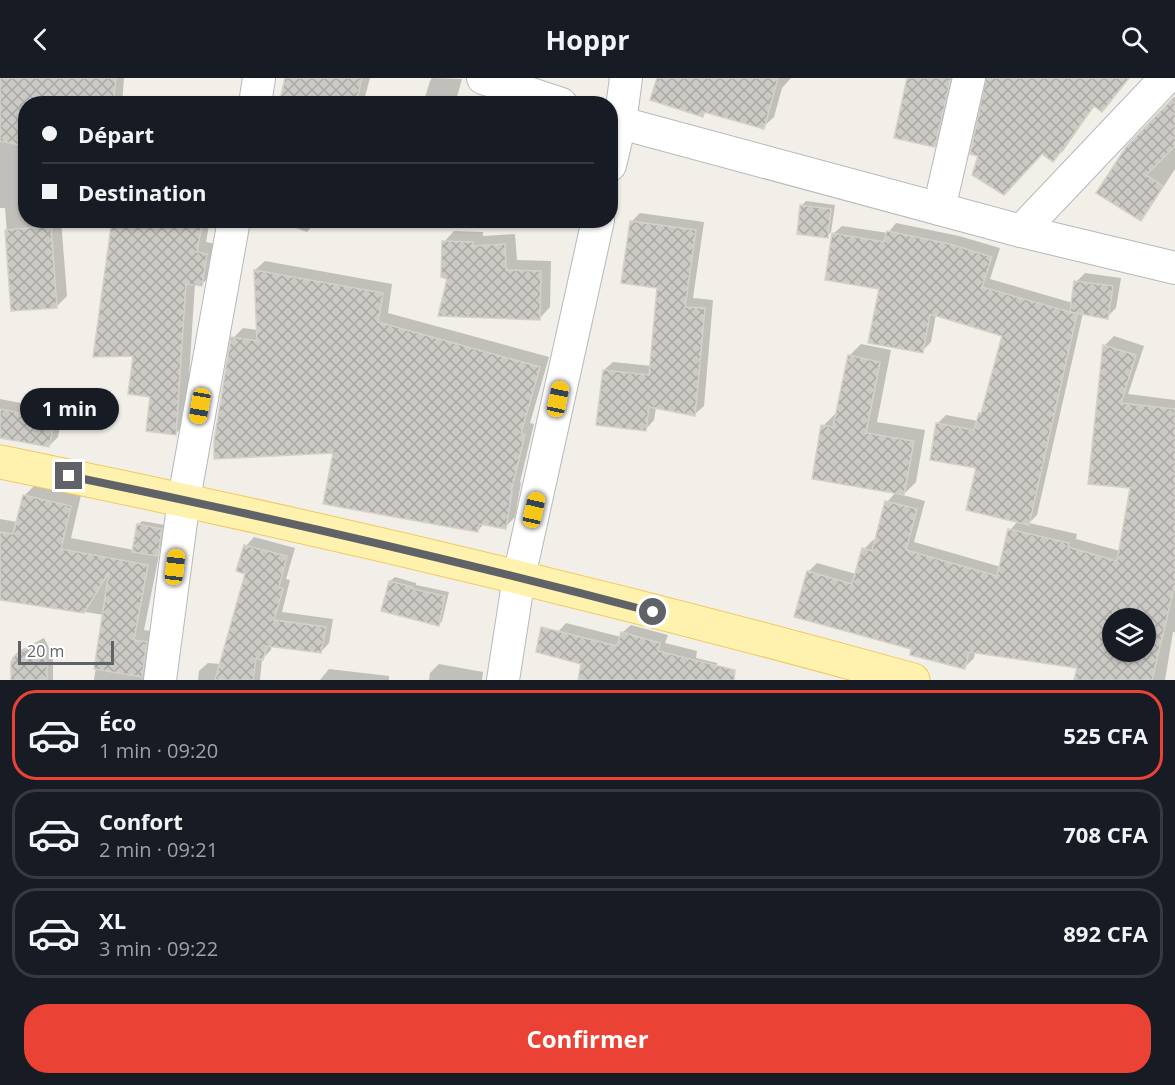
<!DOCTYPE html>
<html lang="fr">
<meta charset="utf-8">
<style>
:root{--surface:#171b24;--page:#20242c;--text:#f1f3f6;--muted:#9ea1a6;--line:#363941;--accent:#ea4335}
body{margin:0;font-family:"Open Sans",sans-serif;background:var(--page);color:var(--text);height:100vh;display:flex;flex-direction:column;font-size:22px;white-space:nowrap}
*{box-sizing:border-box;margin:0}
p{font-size:20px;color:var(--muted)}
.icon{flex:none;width:33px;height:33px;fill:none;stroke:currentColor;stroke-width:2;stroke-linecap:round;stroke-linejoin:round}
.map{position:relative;height:602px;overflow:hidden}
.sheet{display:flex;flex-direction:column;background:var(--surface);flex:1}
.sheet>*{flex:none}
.banner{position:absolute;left:18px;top:18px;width:600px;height:132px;border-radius:24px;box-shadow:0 2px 4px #0004;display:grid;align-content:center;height:132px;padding:0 24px;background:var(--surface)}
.fabs{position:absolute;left:1102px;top:530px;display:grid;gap:12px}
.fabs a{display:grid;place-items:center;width:54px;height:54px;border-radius:50%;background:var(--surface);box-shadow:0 2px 4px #0004;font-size:30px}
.scale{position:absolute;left:18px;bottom:15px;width:96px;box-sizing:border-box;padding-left:6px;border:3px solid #5f6368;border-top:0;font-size:16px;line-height:21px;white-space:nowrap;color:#5f6368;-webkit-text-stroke:4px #fff;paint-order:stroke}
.end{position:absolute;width:27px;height:27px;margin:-14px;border:8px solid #5f6368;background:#fff;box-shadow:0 0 0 3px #fff}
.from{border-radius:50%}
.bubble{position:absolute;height:42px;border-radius:21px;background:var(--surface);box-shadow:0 2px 4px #0004;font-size:20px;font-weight:700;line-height:42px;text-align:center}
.car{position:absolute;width:18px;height:36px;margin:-18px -9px;border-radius:8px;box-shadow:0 0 4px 2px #0007;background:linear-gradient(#f5c518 24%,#345 0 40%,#f5c518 0 76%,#345 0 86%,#f5c518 0)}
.banner b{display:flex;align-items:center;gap:21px;height:57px;font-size:22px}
.banner b+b{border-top:2px solid var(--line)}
.banner i{width:15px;height:15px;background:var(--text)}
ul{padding:10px 0 0;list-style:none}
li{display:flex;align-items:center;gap:18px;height:90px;margin:0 12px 9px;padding:0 12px;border:3px solid var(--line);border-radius:24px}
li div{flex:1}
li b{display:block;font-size:22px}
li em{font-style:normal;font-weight:700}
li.current{border-color:var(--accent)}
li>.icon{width:54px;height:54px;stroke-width:1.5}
.action{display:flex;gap:12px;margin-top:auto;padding:12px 24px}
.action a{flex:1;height:69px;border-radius:24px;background:var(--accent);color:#fff;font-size:24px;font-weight:700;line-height:69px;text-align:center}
header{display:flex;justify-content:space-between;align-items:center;height:78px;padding:0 24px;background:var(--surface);font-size:27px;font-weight:700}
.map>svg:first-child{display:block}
.shadow{fill:#0003;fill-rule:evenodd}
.building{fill:url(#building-cross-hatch);stroke:#d6d1c6;stroke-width:1.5;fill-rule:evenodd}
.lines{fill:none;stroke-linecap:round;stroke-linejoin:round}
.minor-casing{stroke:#b5b8bc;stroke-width:34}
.major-casing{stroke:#f2c960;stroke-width:35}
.minor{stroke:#fff;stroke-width:32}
.major{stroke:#fff2af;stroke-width:33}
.route{stroke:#5f6368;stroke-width:8}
</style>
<header><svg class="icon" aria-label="back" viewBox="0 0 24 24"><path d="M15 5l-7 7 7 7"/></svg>Hoppr<svg class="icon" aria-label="search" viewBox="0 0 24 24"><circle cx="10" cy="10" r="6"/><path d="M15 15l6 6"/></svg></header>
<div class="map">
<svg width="1175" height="602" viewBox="0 0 1175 602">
<defs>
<pattern id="building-cross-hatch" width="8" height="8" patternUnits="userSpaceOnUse" patternTransform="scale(1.5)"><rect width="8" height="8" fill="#cccac5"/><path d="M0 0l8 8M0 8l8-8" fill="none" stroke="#a9a8a4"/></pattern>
</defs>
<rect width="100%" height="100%" fill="#f1efe8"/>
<g class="shadow">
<polygon points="0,0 124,0 122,26 26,26 26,142 61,142 67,218 57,228 13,232 5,130 0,130"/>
<polygon points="287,0 370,0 363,26 281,26"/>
<polygon points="432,0 462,1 455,26 423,26 430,3"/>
<polygon points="659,0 791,0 782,10 774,39 763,49 707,33 702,38"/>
<polygon points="908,0 957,0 942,59 934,67"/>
<polygon points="992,0 1129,0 1102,32 1095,27 1063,73 1053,82 1042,75 980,77"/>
<polygon points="1175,21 1175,91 1148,133 1141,141 1099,114"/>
<polygon points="806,123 835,127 831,154 827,158 801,128"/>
<polygon points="640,135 704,144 693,220 713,222 704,328 695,336 656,329 654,342 646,351 604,292 613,284 652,288 659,208 631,144"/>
<polygon points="96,142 210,142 206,164 217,166 211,197 201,207 195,206 186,345 176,355 152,318 135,277 113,144"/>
<polygon points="273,142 318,142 307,154"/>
<path d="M896,145L959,158L1000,170L990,201L1073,225L1076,204L1085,195L1121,200L1116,230L1107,239L1083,235L1037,437L1029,445L1077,456L1076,461L1120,473L1132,409L1089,404L1105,267L1114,258L1144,268L1128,316L1175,322V554H1173L1165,602H1076L1079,589L975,574L974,580L965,589L913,570L808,494L817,485L856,496L864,471L873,462L876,463L887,424L896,414L823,348L835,336L837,337L849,278L861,266L891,272L877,344L925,352L916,404L903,417L925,423L914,464L1001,489L1010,452L1018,443L978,389L938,345L946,337L978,343L983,332L1004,257L936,236L931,264L922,273L881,210L833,156L842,148L888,155ZM1113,540H1146V573H1113Z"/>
<polygon points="454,153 483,154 483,158 515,156 517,182 551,183 550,229 540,240 449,200 444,164"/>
<polygon points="265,183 392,206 388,235 549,279 530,345 534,346 520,404 521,405 515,439 505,449 484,446 477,453 335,373 233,260 243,250 258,252 255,192"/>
<polygon points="0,321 63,333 58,359 49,368 0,358"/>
<polygon points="35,407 81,417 71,460 134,472 138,447 142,443 165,447 144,552 157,554 151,602 94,602 104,537 0,520 0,441 17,444 24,418"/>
<polygon points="254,459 295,470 286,501 290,502 282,534 333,541 329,565 321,574 272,567 271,572 262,581 260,602 198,602 199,593 208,585 221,586 247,495 246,468"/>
<polygon points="395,499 416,505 416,507 449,514 442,543 438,547 390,503"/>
<polygon points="566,545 621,559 622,555 631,547 668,557 665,565 697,573 696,580 717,585 713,602 580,602 583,585 558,554"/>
<polygon points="44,560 49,570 53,571 53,602 16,602 12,594 12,580 19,573"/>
<polygon points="439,586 483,594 482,602 429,602 430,595"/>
<polygon points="329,591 389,598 389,602 320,602"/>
</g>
<g class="building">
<polygon points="0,0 116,0 113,26 26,26 26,68 0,63"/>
<polygon points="285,0 362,0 356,26 279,26"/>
<polygon points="657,0 778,0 764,51 704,34 703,39 650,22"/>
<polygon points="907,0 951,0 935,69 894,60"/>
<polygon points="986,0 1129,0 1102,34 1094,28 1053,84 1042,76 1004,117 972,97 978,78 970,76"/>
<polygon points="1175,18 1175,68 1146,97 1163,108 1141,143 1096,115 1126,69"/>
<polygon points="800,127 831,131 828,160 797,156"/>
<polygon points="112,142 203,142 197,174 207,176 202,208 186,206 176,357 146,353 150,319 128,316 133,278 93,279"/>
<polygon points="630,143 696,152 685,229 705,230 695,338 649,329 646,353 596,347 603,292 649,297 657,210 621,205"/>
<polygon points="51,148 57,230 11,233 5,152"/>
<polygon points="887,153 950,166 992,179 982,209 1077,236 1029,447 966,432 976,390 930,382 936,345 974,352 979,335 981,335 1002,258 930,236 923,275 868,265 879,211 825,202 832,155 884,164"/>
<polygon points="442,163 473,164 473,168 505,166 506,192 541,193 540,242 438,238 447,201 441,199"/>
<polygon points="254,192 383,215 378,244 540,289 521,355 525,356 511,414 512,414 506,451 479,446 478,454 323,426 333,375 214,381 214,363 231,259 257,263"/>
<polygon points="1074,203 1113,208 1108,241 1070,234"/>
<path d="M1103,267L1136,277L1121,325L1175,331V506L1152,602H1074L1077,590L969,574L965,591L910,577L911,571L794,539L807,493L852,506L862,470L872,473L885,423L917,431L906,472L997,498L1008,451L1069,465L1068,469L1117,483L1130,410L1088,406ZM1113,540H1146V573H1113Z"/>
<polygon points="848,277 880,284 866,355 914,363 904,417 812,401 821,347 833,349"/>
<polygon points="0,331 55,342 49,369 0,360"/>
<polygon points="23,417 71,428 61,471 148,487 134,562 147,564 142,599 94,591 109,494 84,535 0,522 0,454 13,456"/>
<polygon points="137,446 162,451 158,478 132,474"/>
<polygon points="244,467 287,478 279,509 283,511 274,542 326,549 321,575 267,568 263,582 256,580 253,602 215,602 245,496 236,493"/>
<polygon points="389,503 413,509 413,511 445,518 439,548 381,533"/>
<polygon points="541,549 617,568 621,554 660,565 658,573 735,592 734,602 578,602 581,586 536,574"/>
<polygon points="37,565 47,585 47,602 11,602 11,584 16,576"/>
</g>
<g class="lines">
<defs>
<g id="minor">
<polyline points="483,0 561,26"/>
<polyline points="255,26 259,0"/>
<polyline points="610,42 1021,153 1175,190"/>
<polyline points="610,87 620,45 626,0"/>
<polyline points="939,131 969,0"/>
<polyline points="1021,153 1166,0"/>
<polyline points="160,602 184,421 234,142"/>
<polyline points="503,602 519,499 598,142"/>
</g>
<path id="major" d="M0,384C307,446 611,518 913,602"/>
</defs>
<use href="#minor" class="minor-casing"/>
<use href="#major" class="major-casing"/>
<use href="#minor" class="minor"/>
<use href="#major" class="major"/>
</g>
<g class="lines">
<path class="route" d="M69,398C265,438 460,483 653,534"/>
</g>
</svg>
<div class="fabs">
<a><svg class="icon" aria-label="layers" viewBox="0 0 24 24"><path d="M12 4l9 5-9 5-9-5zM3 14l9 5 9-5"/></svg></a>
</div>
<div class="scale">20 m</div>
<i class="end from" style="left:653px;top:534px"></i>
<i class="end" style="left:69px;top:398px"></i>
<div class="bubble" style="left:20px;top:310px;width:99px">1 min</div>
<i class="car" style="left:558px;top:321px;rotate:12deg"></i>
<i class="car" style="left:200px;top:328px;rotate:190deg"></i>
<i class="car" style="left:534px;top:432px;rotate:13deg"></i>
<i class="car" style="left:175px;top:489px;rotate:7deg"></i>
<div class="banner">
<b><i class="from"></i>Départ</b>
<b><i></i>Destination</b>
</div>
</div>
<section class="sheet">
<ul>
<li class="current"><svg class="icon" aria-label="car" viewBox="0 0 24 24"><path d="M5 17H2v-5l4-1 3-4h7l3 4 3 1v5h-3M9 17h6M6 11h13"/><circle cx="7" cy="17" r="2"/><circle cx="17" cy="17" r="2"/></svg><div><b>Éco</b><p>1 min · 09:20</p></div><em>525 CFA</em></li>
<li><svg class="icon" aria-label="car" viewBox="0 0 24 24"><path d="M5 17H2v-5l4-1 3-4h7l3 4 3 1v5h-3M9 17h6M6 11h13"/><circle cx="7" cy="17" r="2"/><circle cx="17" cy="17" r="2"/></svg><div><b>Confort</b><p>2 min · 09:21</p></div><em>708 CFA</em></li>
<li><svg class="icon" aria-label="car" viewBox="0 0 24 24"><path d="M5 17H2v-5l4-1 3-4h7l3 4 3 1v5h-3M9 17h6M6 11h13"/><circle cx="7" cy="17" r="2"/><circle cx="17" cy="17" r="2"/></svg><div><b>XL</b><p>3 min · 09:22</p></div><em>892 CFA</em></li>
</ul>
<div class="action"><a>Confirmer</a></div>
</section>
